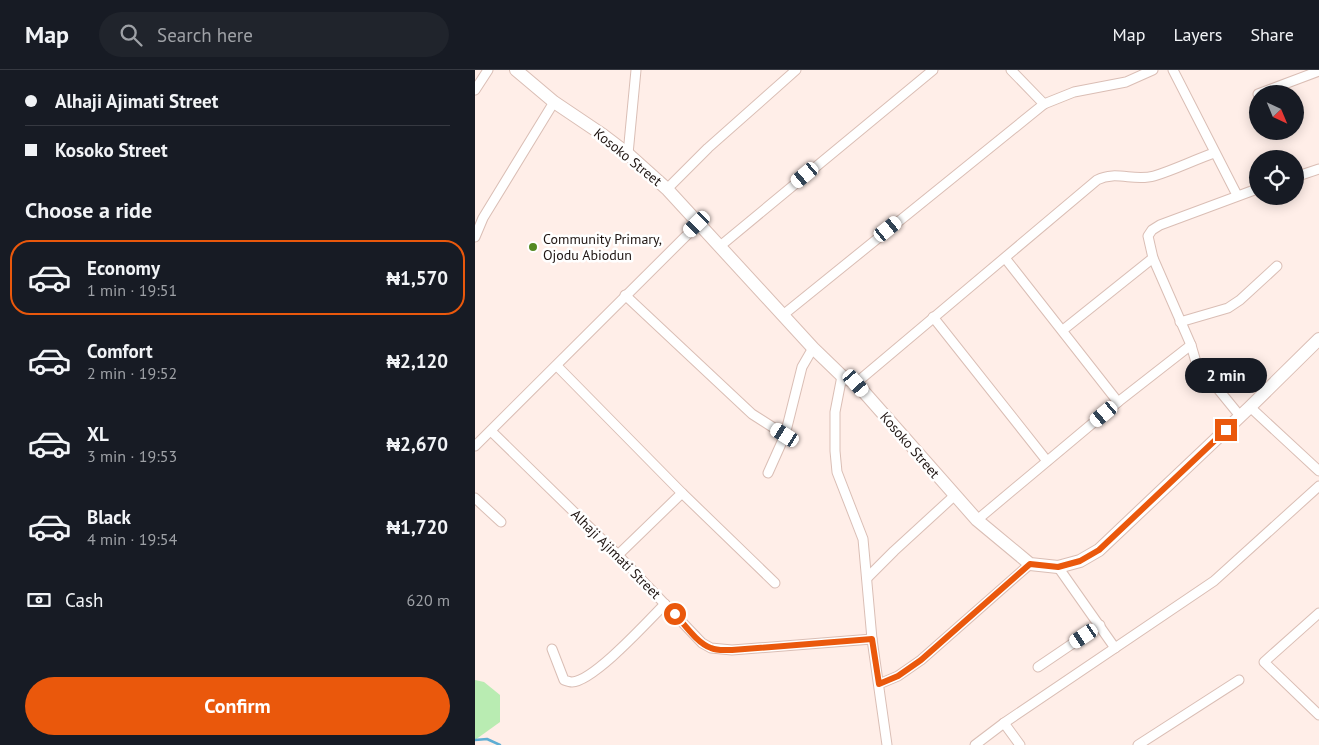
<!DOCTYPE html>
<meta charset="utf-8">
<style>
:root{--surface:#171b24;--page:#20242c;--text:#f1f3f6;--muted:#9ea1a6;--line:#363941;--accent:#ea580c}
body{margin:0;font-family:"PT Sans",sans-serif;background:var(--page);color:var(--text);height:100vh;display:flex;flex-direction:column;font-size:19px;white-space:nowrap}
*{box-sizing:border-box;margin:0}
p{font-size:16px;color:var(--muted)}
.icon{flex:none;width:28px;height:28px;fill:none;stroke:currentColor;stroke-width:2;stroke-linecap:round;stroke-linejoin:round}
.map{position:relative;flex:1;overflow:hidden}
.panel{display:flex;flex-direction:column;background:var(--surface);width:475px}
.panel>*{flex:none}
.hud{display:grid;align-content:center;height:110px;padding:0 25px;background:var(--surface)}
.needle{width:32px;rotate:136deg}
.fabs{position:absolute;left:774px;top:15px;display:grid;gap:10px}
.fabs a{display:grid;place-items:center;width:55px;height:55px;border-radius:50%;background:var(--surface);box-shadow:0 2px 12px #0003;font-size:25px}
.end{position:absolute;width:22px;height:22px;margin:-11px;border:6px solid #ea580c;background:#fff;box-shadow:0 0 0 2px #fff}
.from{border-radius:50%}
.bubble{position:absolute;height:35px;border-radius:18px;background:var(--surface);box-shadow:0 2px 12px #0003;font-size:16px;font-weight:700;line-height:35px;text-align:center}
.car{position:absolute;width:15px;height:30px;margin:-15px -8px;border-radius:6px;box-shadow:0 0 4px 1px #0007;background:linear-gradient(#fff 24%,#345 0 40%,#fff 0 76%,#345 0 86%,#fff 0)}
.hud b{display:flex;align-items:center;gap:18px;height:48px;font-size:19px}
.hud b+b{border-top:1px solid var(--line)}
.hud i{width:12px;height:12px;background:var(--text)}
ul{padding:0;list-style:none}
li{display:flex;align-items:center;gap:15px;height:75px;margin:0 10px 8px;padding:0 15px;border:2px solid transparent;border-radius:20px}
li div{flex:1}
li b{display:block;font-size:19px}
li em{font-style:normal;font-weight:700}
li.selected{border-color:var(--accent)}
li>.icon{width:45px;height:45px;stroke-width:1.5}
h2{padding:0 25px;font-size:22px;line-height:60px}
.pay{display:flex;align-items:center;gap:12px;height:55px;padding:0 25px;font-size:19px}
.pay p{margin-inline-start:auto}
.action{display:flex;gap:10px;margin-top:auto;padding:10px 25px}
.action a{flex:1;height:58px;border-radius:30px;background:var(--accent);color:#fff;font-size:20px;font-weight:700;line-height:58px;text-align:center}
header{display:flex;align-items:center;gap:30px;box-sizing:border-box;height:70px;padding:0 25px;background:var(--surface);border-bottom:1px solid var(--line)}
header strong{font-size:24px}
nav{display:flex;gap:28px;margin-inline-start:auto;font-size:18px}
.search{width:350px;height:45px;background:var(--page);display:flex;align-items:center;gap:12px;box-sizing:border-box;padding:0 18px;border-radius:28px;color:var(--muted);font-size:19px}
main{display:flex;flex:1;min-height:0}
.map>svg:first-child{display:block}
.green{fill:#b9ecb2}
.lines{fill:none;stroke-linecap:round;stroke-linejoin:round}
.stream{stroke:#5eaed4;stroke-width:2.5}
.street-casing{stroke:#dabeb5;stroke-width:11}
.secondary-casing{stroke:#dabeb5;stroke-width:14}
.street{stroke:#fff;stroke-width:9}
.secondary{stroke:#fff;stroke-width:12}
.route{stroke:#ea580c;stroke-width:6}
.poi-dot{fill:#548922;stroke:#fff;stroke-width:2}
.labels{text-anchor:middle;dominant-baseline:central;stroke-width:5;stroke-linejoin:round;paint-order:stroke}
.street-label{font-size:14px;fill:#1f1512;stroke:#fff}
.poi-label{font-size:14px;fill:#1f1512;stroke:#fff;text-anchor:start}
</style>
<header>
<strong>Map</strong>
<div class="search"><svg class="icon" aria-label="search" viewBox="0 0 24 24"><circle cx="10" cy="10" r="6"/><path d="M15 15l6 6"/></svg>Search here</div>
<nav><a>Map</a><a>Layers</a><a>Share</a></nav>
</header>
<main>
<section class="panel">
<div class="hud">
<b><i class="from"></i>Alhaji Ajimati Street</b>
<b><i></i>Kosoko Street</b>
</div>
<h2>Choose a ride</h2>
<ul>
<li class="selected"><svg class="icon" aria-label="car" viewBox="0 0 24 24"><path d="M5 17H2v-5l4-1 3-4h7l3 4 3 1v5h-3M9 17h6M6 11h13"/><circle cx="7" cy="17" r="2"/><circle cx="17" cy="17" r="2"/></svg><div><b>Economy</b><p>1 min · 19:51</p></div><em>₦1,570</em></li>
<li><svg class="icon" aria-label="car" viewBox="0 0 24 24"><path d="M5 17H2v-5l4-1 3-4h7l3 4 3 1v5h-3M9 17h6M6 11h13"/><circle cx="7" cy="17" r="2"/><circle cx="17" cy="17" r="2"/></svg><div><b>Comfort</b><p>2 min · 19:52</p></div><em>₦2,120</em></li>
<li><svg class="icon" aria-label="car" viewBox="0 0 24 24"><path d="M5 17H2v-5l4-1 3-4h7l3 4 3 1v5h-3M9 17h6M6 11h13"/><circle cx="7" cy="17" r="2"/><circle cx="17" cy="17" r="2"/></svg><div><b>XL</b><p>3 min · 19:53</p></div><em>₦2,670</em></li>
<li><svg class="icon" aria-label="car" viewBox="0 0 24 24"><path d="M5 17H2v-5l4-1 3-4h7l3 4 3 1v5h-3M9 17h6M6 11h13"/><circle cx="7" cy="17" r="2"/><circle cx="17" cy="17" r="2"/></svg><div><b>Black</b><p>4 min · 19:54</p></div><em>₦1,720</em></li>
</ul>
<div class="pay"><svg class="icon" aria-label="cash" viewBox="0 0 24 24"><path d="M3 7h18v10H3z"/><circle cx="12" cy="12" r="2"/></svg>Cash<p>620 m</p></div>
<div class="action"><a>Confirm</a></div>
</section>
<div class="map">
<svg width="844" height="675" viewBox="0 0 844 675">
<rect width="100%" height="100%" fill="#ffeee8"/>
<polygon class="green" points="0,610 9,612 25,625 25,652 0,670"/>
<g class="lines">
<polyline class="stream" points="0,670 12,669 25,675"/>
<defs>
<g id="street">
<polyline points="536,0 569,34"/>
<polyline points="698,0 762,125"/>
<polyline points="0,20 13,0"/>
<polyline points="783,24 844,1"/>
<polyline points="153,84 161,0"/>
<polyline points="820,107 844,99"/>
<polyline points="192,119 233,78 321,0"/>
<polyline points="0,167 8,148 79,32"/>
<polyline points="244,177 458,0"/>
<polyline points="530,188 643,332"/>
<polyline points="150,225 277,344 310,365"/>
<polyline points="308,245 569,34 599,22 651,12 678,0"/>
<polyline points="458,247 572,391"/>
<polyline points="705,252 753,238 765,230 802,196"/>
<polyline points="588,260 678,188"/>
<polyline points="82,296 207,423 300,513"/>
<polyline points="367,306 360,342 360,381 362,402 388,469 397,569 412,675"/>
<path d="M381,313L622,110C641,100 659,112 679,106C699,100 719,90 739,83"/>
<polyline points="775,337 844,401"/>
<polyline points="765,346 721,292 716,275 678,188 673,166 677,160 685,155 782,119"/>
<polyline points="16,361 143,485 227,573 236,578 257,580 397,569"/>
<polyline points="0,376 223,154"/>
<polyline points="293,403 310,365 327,297 338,278"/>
<polyline points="0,428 26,452"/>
<polyline points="502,450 643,332 716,275"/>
<polyline points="143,485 207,423"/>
<polyline points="583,497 640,578"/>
<polyline points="392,508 419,481 479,426"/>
<polyline points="844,543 789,592 844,645"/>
<path d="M77,579L89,610C92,611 95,612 97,612C119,611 173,551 190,534"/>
<polyline points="563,597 625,555"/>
<polyline points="404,614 423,606 446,590 555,494"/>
<polyline points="529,653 545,675"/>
<polyline points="500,675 529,653 739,511 844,416"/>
<polyline points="663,675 764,610"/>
</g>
<polyline id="secondary" points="41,0 79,32 128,65 153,84 192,119 338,278 367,306 381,313 502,450 555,494 583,497 605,491 624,480 775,337 844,269"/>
</defs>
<use href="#street" class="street-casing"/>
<use href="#secondary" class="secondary-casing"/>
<use href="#street" class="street"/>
<use href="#secondary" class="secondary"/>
</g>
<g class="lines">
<path class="route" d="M200,544C210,555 222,573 236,578C242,581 250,580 257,580L397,569L404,614L423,606L446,590L555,494L583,497L605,491L624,480L751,360"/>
</g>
<circle class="poi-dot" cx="58" cy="177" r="5"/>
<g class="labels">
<g class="street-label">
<text transform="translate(153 87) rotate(39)">Kosoko Street</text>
<text transform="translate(435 375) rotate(49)">Kosoko Street</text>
<text transform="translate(141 484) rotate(45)">Alhaji Ajimati Street</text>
</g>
<g class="poi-label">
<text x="68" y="169">Community Primary,<tspan x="68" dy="16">Ojodu Abiodun</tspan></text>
</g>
</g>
</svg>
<div class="fabs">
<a><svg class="needle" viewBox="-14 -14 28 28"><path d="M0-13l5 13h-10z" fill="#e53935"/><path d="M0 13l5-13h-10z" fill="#9ea1a6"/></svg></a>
<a><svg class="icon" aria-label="locate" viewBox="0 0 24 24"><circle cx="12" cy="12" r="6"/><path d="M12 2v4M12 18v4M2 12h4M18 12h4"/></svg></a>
</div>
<i class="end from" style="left:200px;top:544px"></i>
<i class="end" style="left:751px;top:360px"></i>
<div class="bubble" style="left:710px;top:288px;width:82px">2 min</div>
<i class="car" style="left:330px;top:105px;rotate:230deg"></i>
<i class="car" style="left:222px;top:154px;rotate:226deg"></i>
<i class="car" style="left:413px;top:159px;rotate:51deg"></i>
<i class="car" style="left:381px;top:313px;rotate:139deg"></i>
<i class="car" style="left:629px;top:344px;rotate:230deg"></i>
<i class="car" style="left:310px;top:365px;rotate:302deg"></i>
<i class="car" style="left:609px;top:566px;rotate:236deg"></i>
</div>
</main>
